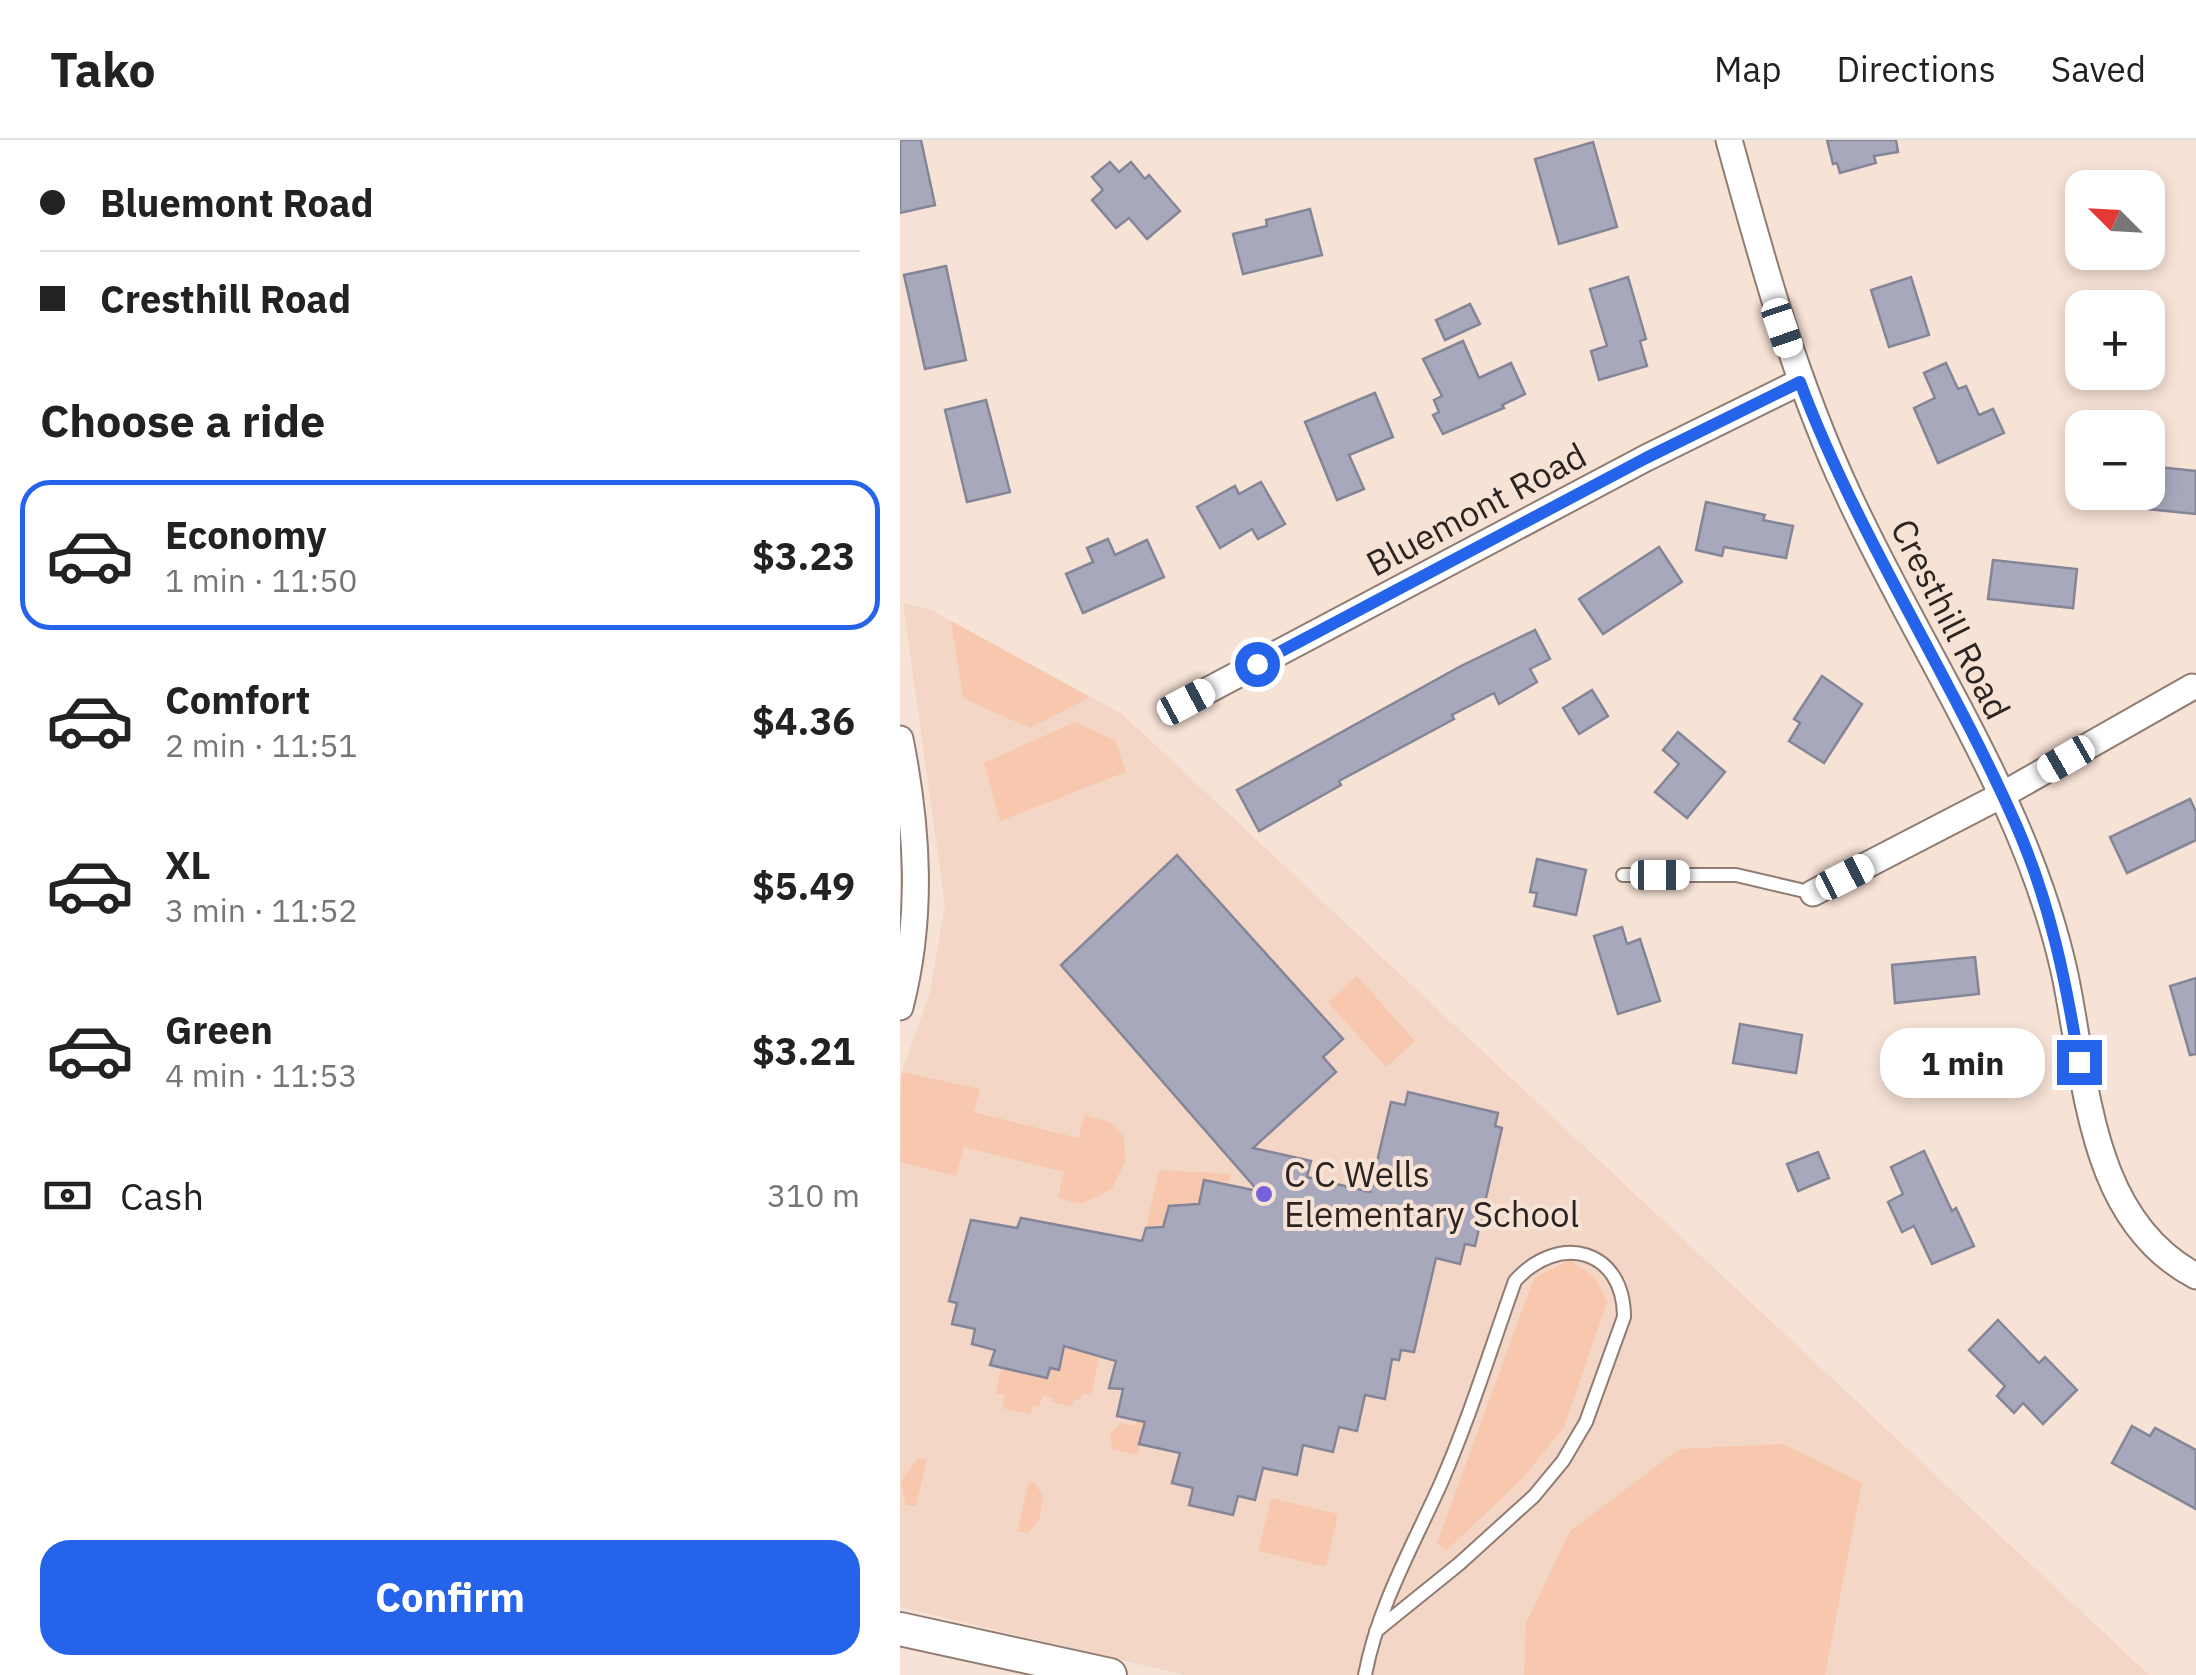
<!DOCTYPE html>
<meta charset="utf-8">
<style>
:root{--surface:#fff;--page:#f2f2f2;--text:#222;--muted:#767676;--line:#e0e0e0;--accent:#2563eb}
body{margin:0;font-family:"IBM Plex Sans",sans-serif;background:var(--page);color:var(--text);height:100vh;display:flex;flex-direction:column;font-size:38px;white-space:nowrap}
*{box-sizing:border-box;margin:0}
p{font-size:32px;color:var(--muted)}
.icon{flex:none;width:55px;height:55px;fill:none;stroke:currentColor;stroke-width:2;stroke-linecap:round;stroke-linejoin:round}
.map{position:relative;flex:1;overflow:hidden}
.panel{display:flex;flex-direction:column;background:var(--surface);width:900px}
.panel>*{flex:none}
.hud{display:grid;align-content:center;height:220px;padding:0 40px;background:var(--surface)}
.needle{width:65px;rotate:294deg}
.buttons{position:absolute;left:1165px;top:30px;display:grid;gap:20px}
.buttons a{display:grid;place-items:center;width:100px;height:100px;border-radius:20px;background:var(--surface);box-shadow:0 5px 15px #0003;font-size:50px}
.end{position:absolute;width:45px;height:45px;margin:-22px;border:12px solid #2563eb;background:#fff;box-shadow:0 0 0 5px #fff}
.from{border-radius:50%}
.bubble{position:absolute;height:70px;border-radius:30px;background:var(--surface);box-shadow:0 5px 15px #0003;font-size:32px;font-weight:800;line-height:70px;text-align:center}
.car{position:absolute;width:30px;height:60px;margin:-30px -15px;border-radius:12px;box-shadow:0 0 8px 2px #0007;background:linear-gradient(#fff 24%,#345 0 40%,#fff 0 76%,#345 0 86%,#fff 0)}
.hud b{display:flex;align-items:center;gap:35px;height:95px;font-size:38px}
.hud b+b{border-top:2px solid var(--line)}
.hud i{width:25px;height:25px;background:var(--text)}
ul{padding:0;list-style:none}
li{display:flex;align-items:center;gap:30px;height:150px;margin:0 20px 15px;padding:0 20px;border:5px solid transparent;border-radius:30px}
li div{flex:1}
li b{display:block;font-size:38px}
li em{font-style:normal;font-weight:800}
li.selected{border-color:var(--accent)}
li>.icon{width:90px;height:90px;stroke-width:1.5}
h2{padding:0 40px;font-size:45px;line-height:120px}
.pay{display:flex;align-items:center;gap:25px;height:110px;padding:0 40px;font-size:38px}
.pay p{margin-inline-start:auto}
.button{display:flex;gap:20px;margin-top:auto;padding:20px 40px}
.button a{flex:1;height:115px;border-radius:30px;background:var(--accent);color:#fff;font-size:40px;font-weight:800;line-height:115px;text-align:center}
header{display:flex;align-items:center;gap:60px;box-sizing:border-box;height:140px;padding:0 50px;background:var(--surface);border-bottom:2px solid var(--line)}
header strong{font-size:48px}
nav{display:flex;gap:55px;margin-inline-start:auto;font-size:35px}
main{display:flex;flex:1;min-height:0}
.map>svg:first-child{display:block}
.built{fill:#f3d6c6}
.green{fill:#f8c8ae}
.building{fill:#a8a8bc;stroke:#858598;stroke-width:2.5}
.lines{fill:none;stroke-linecap:round;stroke-linejoin:round}
.service-casing{stroke:#907c72;stroke-width:16}
.minor-casing{stroke:#907c72;stroke-width:29}
.tertiary-casing{stroke:#907c72;stroke-width:36}
.service{stroke:#fff;stroke-width:12}
.minor{stroke:#fff;stroke-width:25}
.tertiary{stroke:#fff;stroke-width:32}
.route{stroke:#2563eb;stroke-width:12}
.poi-dot{fill:#7462dc;stroke:#f7e2d6;stroke-width:4}
.labels{text-anchor:middle;dominant-baseline:central;stroke-width:8;stroke-linejoin:round;paint-order:stroke}
.street-label{font-size:35px;fill:#2c2420;stroke:#f7e2d6}
.poi-label{font-size:35px;fill:#2c2420;stroke:#f7e2d6;text-anchor:start}
</style>
<header>
<strong>Tako</strong>
<nav><a>Map</a><a>Directions</a><a>Saved</a></nav>
</header>
<main>
<section class="panel">
<div class="hud">
<b><i class="from"></i>Bluemont Road</b>
<b><i></i>Cresthill Road</b>
</div>
<h2>Choose a ride</h2>
<ul>
<li class="selected"><svg class="icon" aria-label="car" viewBox="0 0 24 24"><path d="M5 17H2v-5l4-1 3-4h7l3 4 3 1v5h-3M9 17h6M6 11h13"/><circle cx="7" cy="17" r="2"/><circle cx="17" cy="17" r="2"/></svg><div><b>Economy</b><p>1 min · 11:50</p></div><em>$3.23</em></li>
<li><svg class="icon" aria-label="car" viewBox="0 0 24 24"><path d="M5 17H2v-5l4-1 3-4h7l3 4 3 1v5h-3M9 17h6M6 11h13"/><circle cx="7" cy="17" r="2"/><circle cx="17" cy="17" r="2"/></svg><div><b>Comfort</b><p>2 min · 11:51</p></div><em>$4.36</em></li>
<li><svg class="icon" aria-label="car" viewBox="0 0 24 24"><path d="M5 17H2v-5l4-1 3-4h7l3 4 3 1v5h-3M9 17h6M6 11h13"/><circle cx="7" cy="17" r="2"/><circle cx="17" cy="17" r="2"/></svg><div><b>XL</b><p>3 min · 11:52</p></div><em>$5.49</em></li>
<li><svg class="icon" aria-label="car" viewBox="0 0 24 24"><path d="M5 17H2v-5l4-1 3-4h7l3 4 3 1v5h-3M9 17h6M6 11h13"/><circle cx="7" cy="17" r="2"/><circle cx="17" cy="17" r="2"/></svg><div><b>Green</b><p>4 min · 11:53</p></div><em>$3.21</em></li>
</ul>
<div class="pay"><svg class="icon" aria-label="cash" viewBox="0 0 24 24"><path d="M3 7h18v10H3z"/><circle cx="12" cy="12" r="2"/></svg>Cash<p>310 m</p></div>
<div class="button"><a>Confirm</a></div>
</section>
<div class="map">
<svg width="1296" height="1535" viewBox="0 0 1296 1535">
<rect width="100%" height="100%" fill="#f7e2d6"/>
<polygon class="built" points="3,463 31,470 222,574 1249,1535 284,1535 0,1467 0,938 30,852 45,765"/>
<g class="green">
<polygon points="51,481 190,557 130,588 63,558"/>
<polygon points="175,582 215,600 226,632 100,681 84,623"/>
<polygon points="457,836 515,901 486,927 428,862"/>
<polygon points="2,932 80,949 74,972 178,998 185,975 209,982 224,997 225,1022 211,1050 181,1064 158,1058 164,1032 64,1007 56,1036 0,1022"/>
<polygon points="259,1030 331,1034 328,1045 305,1040 299,1064 270,1066 263,1087 246,1088"/>
<polygon points="670,1120 695,1137 707,1162 664,1287 623,1338 546,1411 537,1403 634,1138"/>
<polygon points="164,1206 200,1216 191,1255 183,1254 181,1260 174,1259 172,1267 151,1262 153,1258 143,1256 139,1267 133,1265 130,1274 102,1268 105,1255 96,1253 101,1228 147,1238 150,1228 159,1230"/>
<polygon points="237,1280 245,1282 237,1315 212,1309 210,1293 221,1283 235,1286"/>
<polygon points="883,1304 962,1343 925,1535 624,1535 626,1483 670,1391 779,1309"/>
<polygon points="18,1318 27,1320 16,1366 6,1365 1,1342"/>
<polygon points="134,1342 143,1356 139,1380 128,1393 117,1391 128,1345"/>
<polygon points="371,1358 438,1374 426,1427 358,1411"/>
</g>
<g class="building">
<polygon points="0,0 21,0 35,65 0,73"/>
<polygon points="927,0 996,0 998,12 974,16 976,23 940,33 937,23 933,24"/>
<polygon points="693,2 717,87 659,104 635,19"/>
<polygon points="210,22 219,32 231,22 245,39 249,35 280,71 247,99 229,78 216,88 192,60 203,50 192,37"/>
<polygon points="410,69 422,115 343,134 333,94 367,86 366,80"/>
<polygon points="46,126 66,220 25,229 4,135"/>
<polygon points="728,137 746,199 740,201 747,226 699,240 691,211 707,206 690,149"/>
<polygon points="1011,137 1029,195 989,207 971,150"/>
<polygon points="570,164 580,184 545,200 536,180"/>
<polygon points="563,201 579,238 611,223 625,254 602,265 604,268 543,294 533,275 539,272 534,260 542,256 523,219"/>
<polygon points="1046,223 1058,249 1066,246 1079,275 1093,269 1104,293 1038,323 1014,268 1035,258 1024,233"/>
<polygon points="475,253 493,297 449,315 464,349 437,360 405,282"/>
<polygon points="86,260 110,352 67,362 45,270"/>
<polygon points="1248,326 1296,331 1296,374 1248,369"/>
<polygon points="361,342 385,384 358,399 352,389 320,408 297,367 335,346 339,354"/>
<polygon points="806,362 865,375 863,380 893,386 886,418 824,407 822,416 796,410"/>
<polygon points="208,399 215,415 247,400 264,437 183,473 166,434 193,422 187,408"/>
<polygon points="759,407 782,442 703,494 679,459"/>
<polygon points="1093,420 1177,429 1173,468 1088,459"/>
<polygon points="635,490 650,519 630,529 637,542 599,564 594,553 552,575 554,579 439,641 441,645 359,691 337,650 559,527"/>
<polygon points="922,536 962,564 924,623 889,601 900,583 894,579"/>
<polygon points="692,550 708,576 679,594 663,568"/>
<polygon points="778,592 825,632 787,678 755,652 779,624 763,610"/>
<polygon points="1290,659 1296,672 1296,700 1227,733 1210,697"/>
<polygon points="277,715 443,899 423,917 436,932 353,1008 411,1021 407,1037 470,1052 491,962 505,965 508,952 598,973 595,986 602,988 575,1106 565,1104 560,1124 536,1118 514,1212 501,1210 499,1220 492,1219 485,1259 465,1255 457,1291 439,1287 433,1312 403,1305 397,1335 363,1328 355,1360 338,1356 333,1375 289,1365 293,1348 272,1343 280,1313 239,1304 245,1282 217,1276 223,1249 209,1248 216,1221 164,1206 159,1230 150,1228 147,1238 90,1225 95,1210 72,1204 75,1189 52,1184 57,1163 49,1161 71,1080 117,1088 121,1078 242,1101 246,1088 263,1087 269,1066 299,1064 304,1040 358,1051 161,825"/>
<polygon points="637,719 686,730 676,775 634,766 637,753 630,752"/>
<polygon points="722,787 727,804 740,799 760,861 718,874 694,796"/>
<polygon points="1075,817 1079,854 995,863 992,825"/>
<polygon points="1296,838 1296,914 1290,915 1270,846"/>
<polygon points="840,884 902,895 896,933 833,923"/>
<polygon points="1024,1011 1052,1071 1056,1068 1074,1106 1032,1124 1014,1086 1002,1092 988,1062 1003,1054 991,1027"/>
<polygon points="918,1012 929,1038 898,1051 887,1024"/>
<polygon points="1098,1180 1139,1223 1145,1217 1177,1250 1143,1284 1123,1263 1114,1273 1097,1256 1105,1246 1069,1210"/>
<polygon points="1232,1286 1250,1296 1255,1288 1296,1310 1296,1369 1212,1323"/>
</g>
<g class="lines">
<defs>
<g id="service">
<polyline points="723,735 836,735 913,753"/>
<path d="M465,1535C478,1466 513,1406 541,1343C570,1277 591,1208 615,1141C659,1092 724,1109 724,1177L686,1282L663,1321L634,1356L559,1424L476,1491"/>
</g>
<g id="minor">
<path d="M829,0C862,120 894,238 947,352C1020,512 1127,660 1165,835C1187,939 1188,1079 1296,1136"/>
<polyline points="286,562 746,318 900,242"/>
<path d="M0,599C18,689 23,778 0,867"/>
<polyline points="913,753 1102,655 1292,547"/>
</g>
<polyline id="tertiary" points="0,1489 210,1535"/>
</defs>
<use href="#service" class="service-casing"/>
<use href="#minor" class="minor-casing"/>
<use href="#tertiary" class="tertiary-casing"/>
<use href="#service" class="service"/>
<use href="#minor" class="minor"/>
<use href="#tertiary" class="tertiary"/>
</g>
<g class="lines">
<path class="route" d="M357,524L746,318L900,242C958,397 1051,536 1117,687C1150,763 1166,841 1179,922"/>
</g>
<circle class="poi-dot" cx="364" cy="1054" r="10"/>
<g class="labels">
<g class="street-label">
<text transform="translate(576 369) rotate(-28)">Bluemont Road</text>
<text transform="translate(1051 479) rotate(63)">Cresthill Road</text>
</g>
<g class="poi-label">
<text x="384" y="1034">C C Wells<tspan x="384" dy="40">Elementary School</tspan></text>
</g>
</g>
</svg>
<div class="buttons">
<a><svg class="needle" viewBox="-14 -14 28 28"><path d="M0-13l5 13h-10z" fill="#e53935"/><path d="M0 13l5-13h-10z" fill="#767676"/></svg></a>
<a>+</a>
<a>−</a>
</div>
<i class="end from" style="left:357px;top:524px"></i>
<i class="end" style="left:1179px;top:922px"></i>
<div class="bubble" style="left:980px;top:888px;width:165px">1 min</div>
<i class="car" style="left:882px;top:188px;rotate:161deg"></i>
<i class="car" style="left:286px;top:562px;rotate:62deg"></i>
<i class="car" style="left:1166px;top:619px;rotate:240deg"></i>
<i class="car" style="left:760px;top:735px;rotate:90deg"></i>
<i class="car" style="left:945px;top:737px;rotate:63deg"></i>
</div>
</main>
